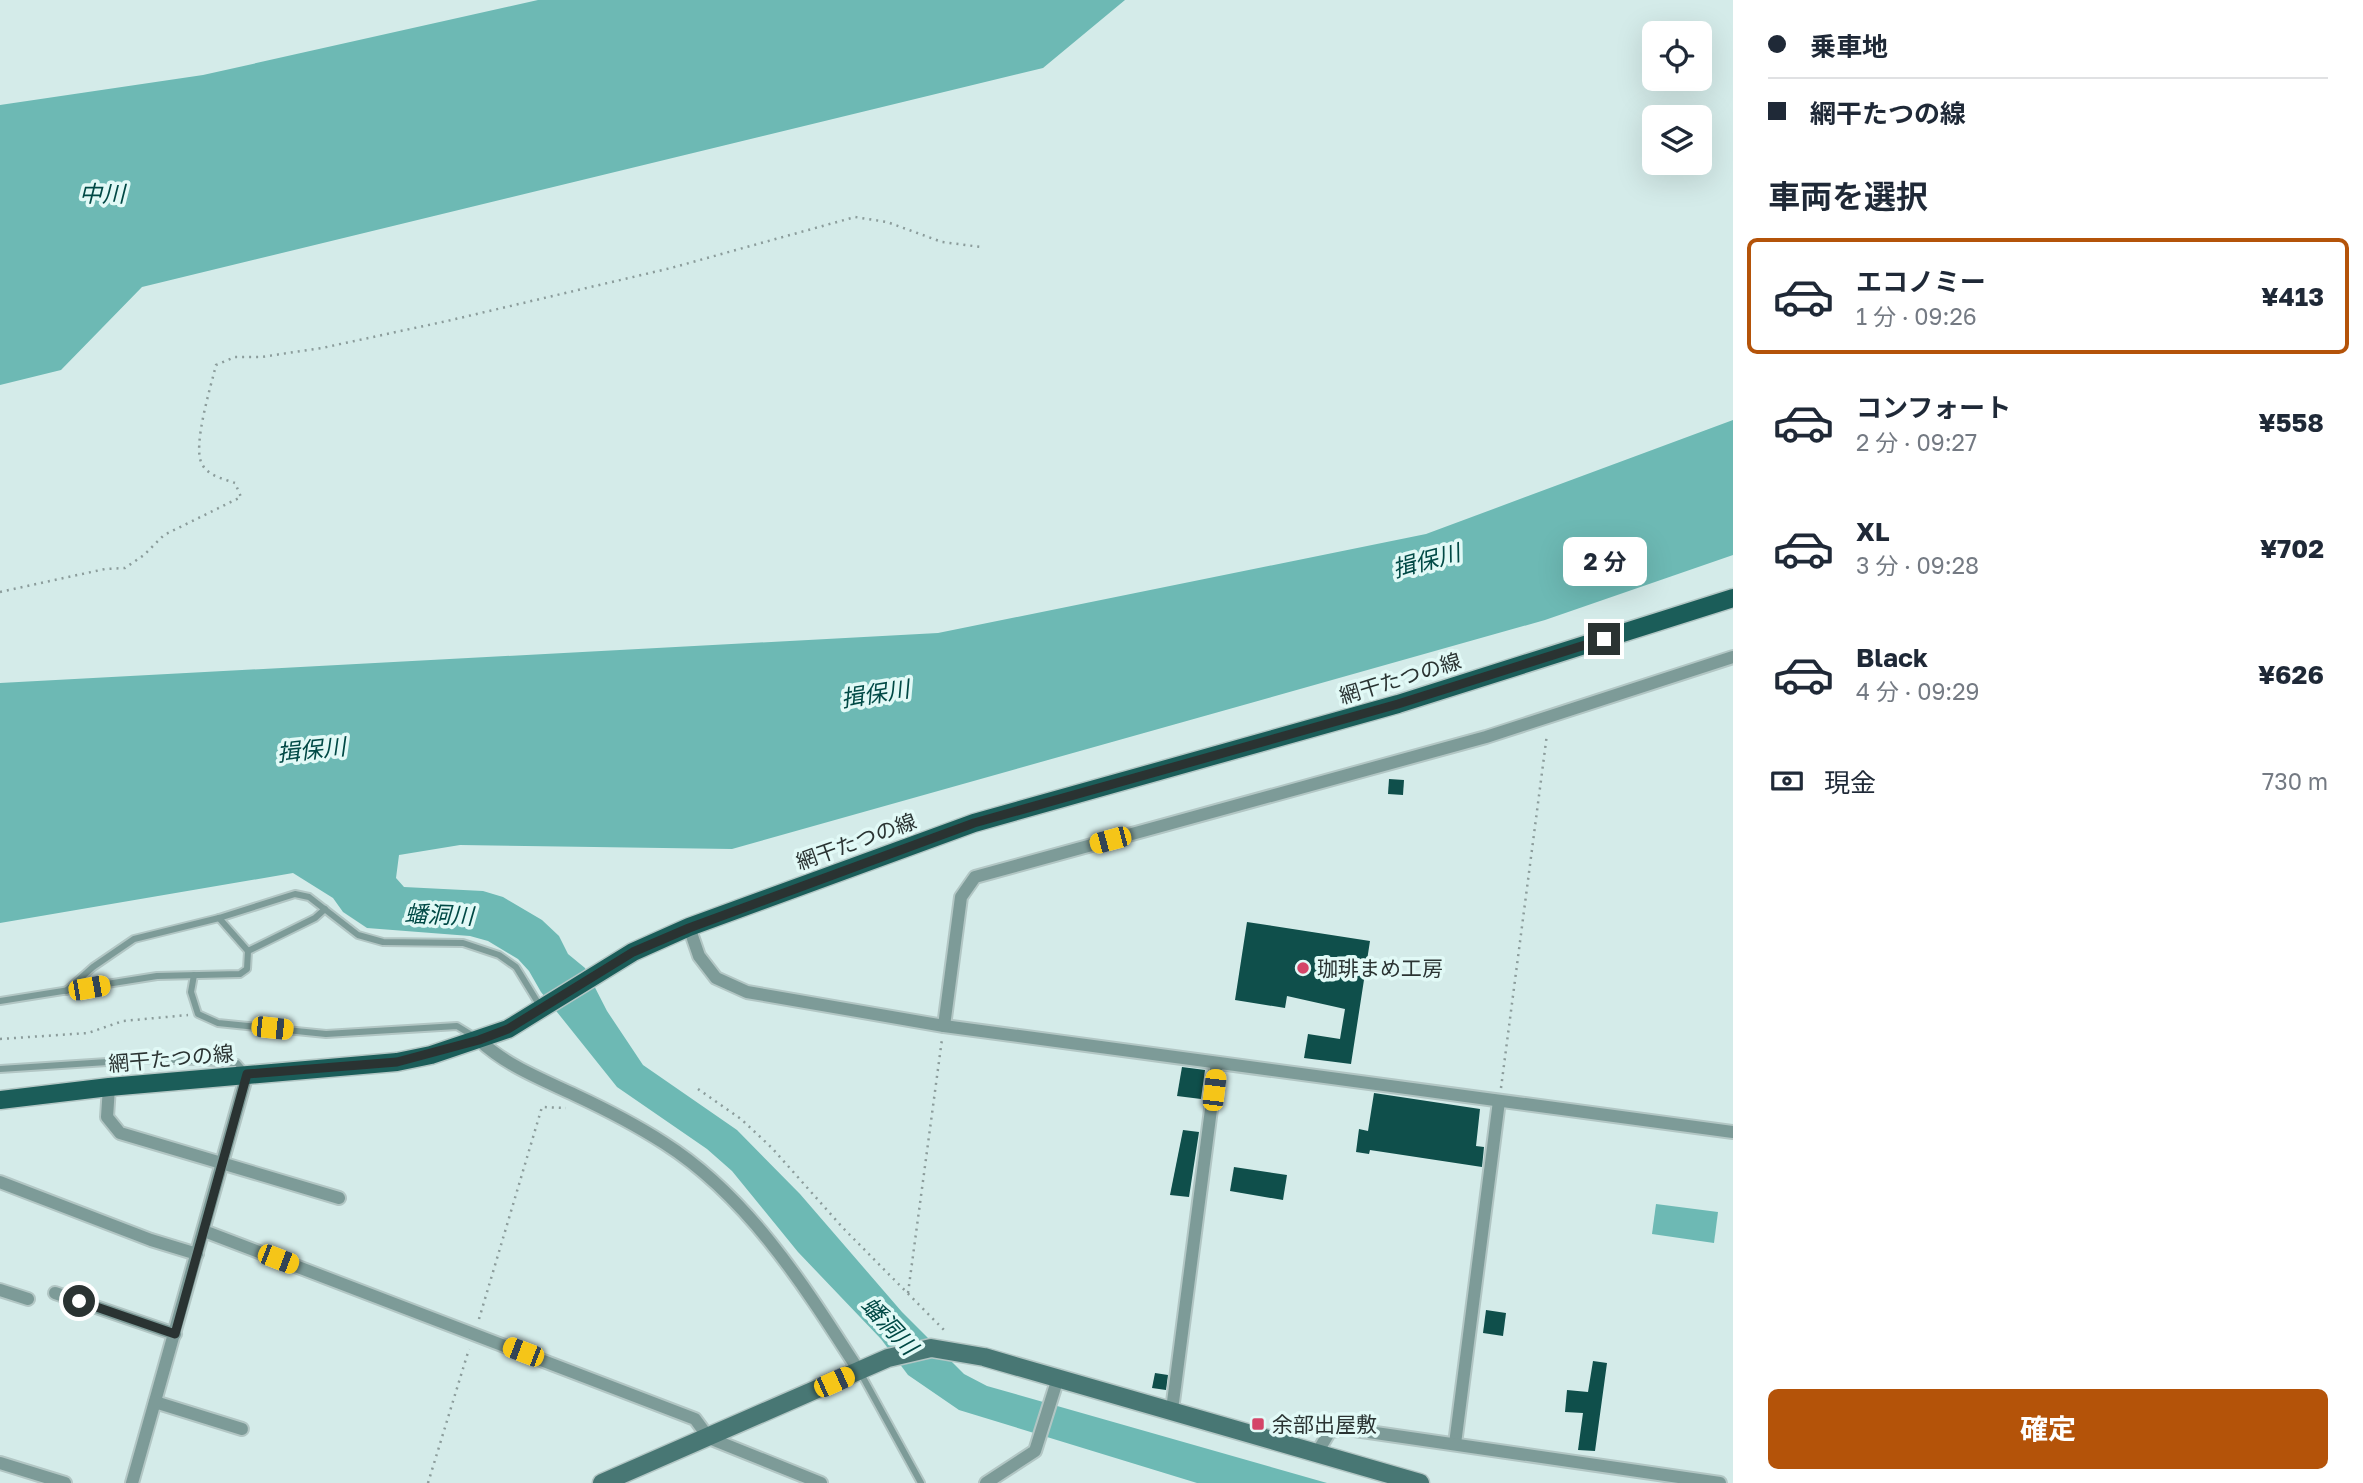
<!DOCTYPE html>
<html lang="ja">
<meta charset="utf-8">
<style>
:root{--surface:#fff;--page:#f6f6f7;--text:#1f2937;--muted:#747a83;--line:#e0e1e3;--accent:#b45309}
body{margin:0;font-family:"Golos Text","Noto Sans JP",sans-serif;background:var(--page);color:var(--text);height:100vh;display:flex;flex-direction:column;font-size:26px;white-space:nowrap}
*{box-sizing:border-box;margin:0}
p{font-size:23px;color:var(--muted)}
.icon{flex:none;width:38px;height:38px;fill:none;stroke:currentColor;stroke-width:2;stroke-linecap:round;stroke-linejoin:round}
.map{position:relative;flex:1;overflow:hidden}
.details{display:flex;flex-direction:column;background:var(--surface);width:630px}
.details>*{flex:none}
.banner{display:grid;align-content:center;height:154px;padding:0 35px;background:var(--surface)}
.controls{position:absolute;left:1642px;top:21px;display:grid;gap:14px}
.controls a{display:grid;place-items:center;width:70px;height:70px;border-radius:10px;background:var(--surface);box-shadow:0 7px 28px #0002;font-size:35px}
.end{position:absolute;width:32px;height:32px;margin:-16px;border:9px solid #2a3332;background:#fff;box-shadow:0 0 0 4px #fff}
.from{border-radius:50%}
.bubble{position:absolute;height:49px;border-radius:10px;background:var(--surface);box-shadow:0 7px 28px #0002;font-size:23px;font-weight:700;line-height:49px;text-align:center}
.car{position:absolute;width:21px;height:42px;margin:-21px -10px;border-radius:9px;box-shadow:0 0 5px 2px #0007;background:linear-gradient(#f5c518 24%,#345 0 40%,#f5c518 0 76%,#345 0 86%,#f5c518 0)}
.banner b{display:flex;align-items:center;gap:24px;height:66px;font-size:26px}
.banner b+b{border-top:2px solid var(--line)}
.banner i{width:18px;height:18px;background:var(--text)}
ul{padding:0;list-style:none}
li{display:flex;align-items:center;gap:21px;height:116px;margin:0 14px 10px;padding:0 21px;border:4px solid transparent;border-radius:10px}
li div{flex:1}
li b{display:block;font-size:26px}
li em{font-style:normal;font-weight:700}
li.active{border-color:var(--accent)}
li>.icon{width:63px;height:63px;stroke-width:1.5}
h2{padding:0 35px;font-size:32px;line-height:84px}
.pay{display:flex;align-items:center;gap:18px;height:77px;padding:0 35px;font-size:26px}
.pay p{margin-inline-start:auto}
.primary-button{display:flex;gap:14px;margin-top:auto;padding:14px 35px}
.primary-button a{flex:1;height:80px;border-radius:10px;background:var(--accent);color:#fff;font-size:28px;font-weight:700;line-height:80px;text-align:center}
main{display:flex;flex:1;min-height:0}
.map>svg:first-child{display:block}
.water{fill:#6db9b4}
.building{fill:#0f4f4b}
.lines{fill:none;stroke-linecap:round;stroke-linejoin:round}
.lane-casing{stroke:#b2c6c4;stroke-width:10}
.street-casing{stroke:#b2c6c4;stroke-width:16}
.secondary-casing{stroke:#b2c6c4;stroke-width:21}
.primary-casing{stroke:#b2c6c4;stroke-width:21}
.path{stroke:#8b9c9b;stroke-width:2.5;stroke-dasharray:2 5;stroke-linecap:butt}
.lane{stroke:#7d9b98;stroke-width:6}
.street{stroke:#7d9b98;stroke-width:12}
.secondary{stroke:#487774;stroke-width:18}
.primary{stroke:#1b5d59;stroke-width:18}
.route{stroke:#2a3332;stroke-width:9}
.poi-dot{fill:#d44568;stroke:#e1f9f6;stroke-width:2.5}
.labels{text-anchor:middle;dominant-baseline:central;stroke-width:7;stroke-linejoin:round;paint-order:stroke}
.street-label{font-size:21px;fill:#2a3332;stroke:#e1f9f6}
.poi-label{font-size:21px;fill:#2a3332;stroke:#e1f9f6;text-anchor:start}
.water-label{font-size:23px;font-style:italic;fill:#004945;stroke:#e1f9f6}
</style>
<main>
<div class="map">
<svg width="1733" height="1483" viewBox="0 0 1733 1483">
<rect width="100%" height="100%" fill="#d4ebe9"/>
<g class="water">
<polygon points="538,0 1125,0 1043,68 142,287 61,370 0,385 0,105 203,75"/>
<polygon points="1733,420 1733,555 1545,620 732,849 460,845 399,855 396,878 404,887 483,891 503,897 542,920 559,936 568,954 585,968 607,1011 643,1065 737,1130 800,1194 902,1312 964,1374 987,1386 1327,1483 1197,1483 959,1410 908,1375 881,1339 798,1252 732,1171 707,1149 617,1087 541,992 529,971 518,959 488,941 470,936 367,928 343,912 333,898 293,873 0,923 0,683 938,633 1426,534"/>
<polygon points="1656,1204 1718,1212 1714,1243 1652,1234"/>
</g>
<g class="building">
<polygon points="1389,779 1404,780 1403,795 1388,794"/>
<polygon points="1247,922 1370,941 1351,1064 1304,1058 1308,1034 1340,1039 1345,1009 1287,996 1285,1008 1235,1000"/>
<polygon points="1182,1067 1205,1070 1201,1099 1177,1096"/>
<polygon points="1374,1093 1480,1109 1476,1146 1484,1147 1482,1167 1370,1150 1369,1154 1356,1152 1359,1129 1368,1131"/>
<polygon points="1183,1130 1199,1132 1189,1197 1170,1195"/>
<polygon points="1234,1167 1287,1175 1283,1200 1230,1191"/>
<polygon points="1486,1310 1506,1313 1503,1336 1483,1333"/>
<polygon points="1593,1361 1607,1363 1595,1451 1578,1450 1583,1413 1565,1412 1567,1390 1588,1392"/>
<polygon points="1155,1373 1168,1375 1166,1390 1152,1388"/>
</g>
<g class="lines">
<defs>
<g id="lane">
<polyline points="219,918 248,951"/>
<polyline points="194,975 191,992 198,1014 218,1023 326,1034 457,1026 475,1037"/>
<polyline points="66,991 93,967 134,939 219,918 295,894 309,897 358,935 383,942 463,943 499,955 516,967 540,1006"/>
<polyline points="0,1001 157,976 240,974 247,969 248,951 315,918 325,909"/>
<polyline points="0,1069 153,1059 237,1063 245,1072"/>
<polyline points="860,1372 921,1483"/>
</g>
<g id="street">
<polyline points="689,927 699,956 716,978 747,992 944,1026 1733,1132"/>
<polyline points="944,1026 961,897 975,877 1486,737 1733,657"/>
<path d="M479,1040C507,1066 541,1079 575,1095C605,1109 636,1125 664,1143C749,1197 805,1287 859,1371"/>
<polyline points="109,1087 107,1117 120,1133 339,1198"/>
<polyline points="0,1182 151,1240 197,1254"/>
<polyline points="204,1231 695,1419 709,1438 821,1483"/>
<polyline points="0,1290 28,1299"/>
<polyline points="55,1293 175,1334"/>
<polyline points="155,1402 242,1429"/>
<polyline points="1172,1410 1217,1063"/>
<polyline points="1455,1444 1499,1101"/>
<polyline points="1317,1453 1330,1431 1348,1429 1720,1483"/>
<polyline points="0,1463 65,1483"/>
<polyline points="132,1483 247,1074"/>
<polyline points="986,1483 1035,1451 1058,1378"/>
</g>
<polyline id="secondary" points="602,1483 888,1358 931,1348 984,1357 1420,1483"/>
<polyline id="primary" points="0,1100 109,1087 397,1062 431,1055 508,1029 633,952 689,927 974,823 1398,704 1733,598"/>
</defs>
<use href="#lane" class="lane-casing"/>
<use href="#street" class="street-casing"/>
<use href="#secondary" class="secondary-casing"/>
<use href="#primary" class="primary-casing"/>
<g class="path">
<path d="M0,592L105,569L125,568L144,555L164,535L241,497L235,483C224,479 208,476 202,464C192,447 211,386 216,365L235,357H261L322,348L447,321L671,268L855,217L887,222L942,242L981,247"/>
<polyline points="0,1039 88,1033 123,1021 188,1015"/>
<polyline points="1501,1088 1547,734"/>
<polyline points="698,1089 741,1119 772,1148 843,1228 947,1333"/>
<polyline points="908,1293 942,1039"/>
<polyline points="479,1319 542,1107 566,1108"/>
<polyline points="428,1483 469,1349"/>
</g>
<use href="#lane" class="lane"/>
<use href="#street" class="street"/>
<use href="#secondary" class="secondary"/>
<use href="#primary" class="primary"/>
</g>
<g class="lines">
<polyline class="route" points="79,1301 175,1334 247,1074 397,1062 479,1040 508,1029 633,952 689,928 974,823 1398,704 1604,639"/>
</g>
<g class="poi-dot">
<circle cx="1303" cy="968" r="7"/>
<rect x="1251" y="1417" width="14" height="14" rx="3.5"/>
</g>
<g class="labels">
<g class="street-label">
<text transform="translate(1400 678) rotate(-17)">網干たつの線</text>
<text transform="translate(856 841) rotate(-20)">網干たつの線</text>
<text transform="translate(171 1058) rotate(-5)">網干たつの線</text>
</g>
<g class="poi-label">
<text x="1317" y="968">珈琲まめ工房</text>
<text x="1272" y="1424">余部出屋敷</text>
</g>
<g class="water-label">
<text x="102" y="193">中川</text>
<text transform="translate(1426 560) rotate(-15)">揖保川</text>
<text transform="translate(875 693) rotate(-9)">揖保川</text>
<text transform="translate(311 749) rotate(-6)">揖保川</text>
<text transform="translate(439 914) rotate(2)">蟠洞川</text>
<text transform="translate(890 1325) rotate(47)">蟠洞川</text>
</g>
</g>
</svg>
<div class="controls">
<a><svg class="icon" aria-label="locate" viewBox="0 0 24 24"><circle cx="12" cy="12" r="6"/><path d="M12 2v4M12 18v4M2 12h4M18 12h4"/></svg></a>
<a><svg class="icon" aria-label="layers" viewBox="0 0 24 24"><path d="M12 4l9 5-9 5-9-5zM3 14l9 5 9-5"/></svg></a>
</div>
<i class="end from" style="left:79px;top:1301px"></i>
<i class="end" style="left:1604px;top:639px"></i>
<div class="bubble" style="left:1563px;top:537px;width:84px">2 分</div>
<i class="car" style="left:1110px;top:840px;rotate:255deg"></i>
<i class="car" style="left:89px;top:988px;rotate:80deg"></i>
<i class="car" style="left:272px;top:1028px;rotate:96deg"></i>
<i class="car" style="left:1214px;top:1090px;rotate:7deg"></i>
<i class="car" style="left:278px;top:1259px;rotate:111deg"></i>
<i class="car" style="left:523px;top:1352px;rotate:291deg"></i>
<i class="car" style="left:834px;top:1382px;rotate:66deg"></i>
</div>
<section class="details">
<div class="banner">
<b><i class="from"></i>乗車地</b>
<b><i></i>網干たつの線</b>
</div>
<h2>車両を選択</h2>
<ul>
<li class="active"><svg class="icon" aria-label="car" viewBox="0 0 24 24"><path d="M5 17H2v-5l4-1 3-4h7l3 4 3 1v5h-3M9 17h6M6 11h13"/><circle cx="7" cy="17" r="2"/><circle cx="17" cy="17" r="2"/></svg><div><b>エコノミー</b><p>1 分 · 09:26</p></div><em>¥413</em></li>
<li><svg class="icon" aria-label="car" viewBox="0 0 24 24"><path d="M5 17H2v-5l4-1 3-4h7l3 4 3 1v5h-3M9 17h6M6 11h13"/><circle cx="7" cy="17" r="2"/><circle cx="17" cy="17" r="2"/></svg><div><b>コンフォート</b><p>2 分 · 09:27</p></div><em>¥558</em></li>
<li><svg class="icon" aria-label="car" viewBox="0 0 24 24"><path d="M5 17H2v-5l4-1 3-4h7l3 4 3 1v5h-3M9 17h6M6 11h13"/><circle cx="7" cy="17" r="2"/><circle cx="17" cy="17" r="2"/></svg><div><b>XL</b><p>3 分 · 09:28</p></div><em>¥702</em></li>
<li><svg class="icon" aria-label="car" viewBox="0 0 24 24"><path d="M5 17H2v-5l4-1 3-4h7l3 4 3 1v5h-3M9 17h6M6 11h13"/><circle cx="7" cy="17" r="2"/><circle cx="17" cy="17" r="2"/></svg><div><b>Black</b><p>4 分 · 09:29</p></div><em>¥626</em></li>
</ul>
<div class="pay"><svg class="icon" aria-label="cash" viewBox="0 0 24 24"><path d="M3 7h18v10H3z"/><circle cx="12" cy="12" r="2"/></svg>現金<p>730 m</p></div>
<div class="primary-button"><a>確定</a></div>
</section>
</main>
